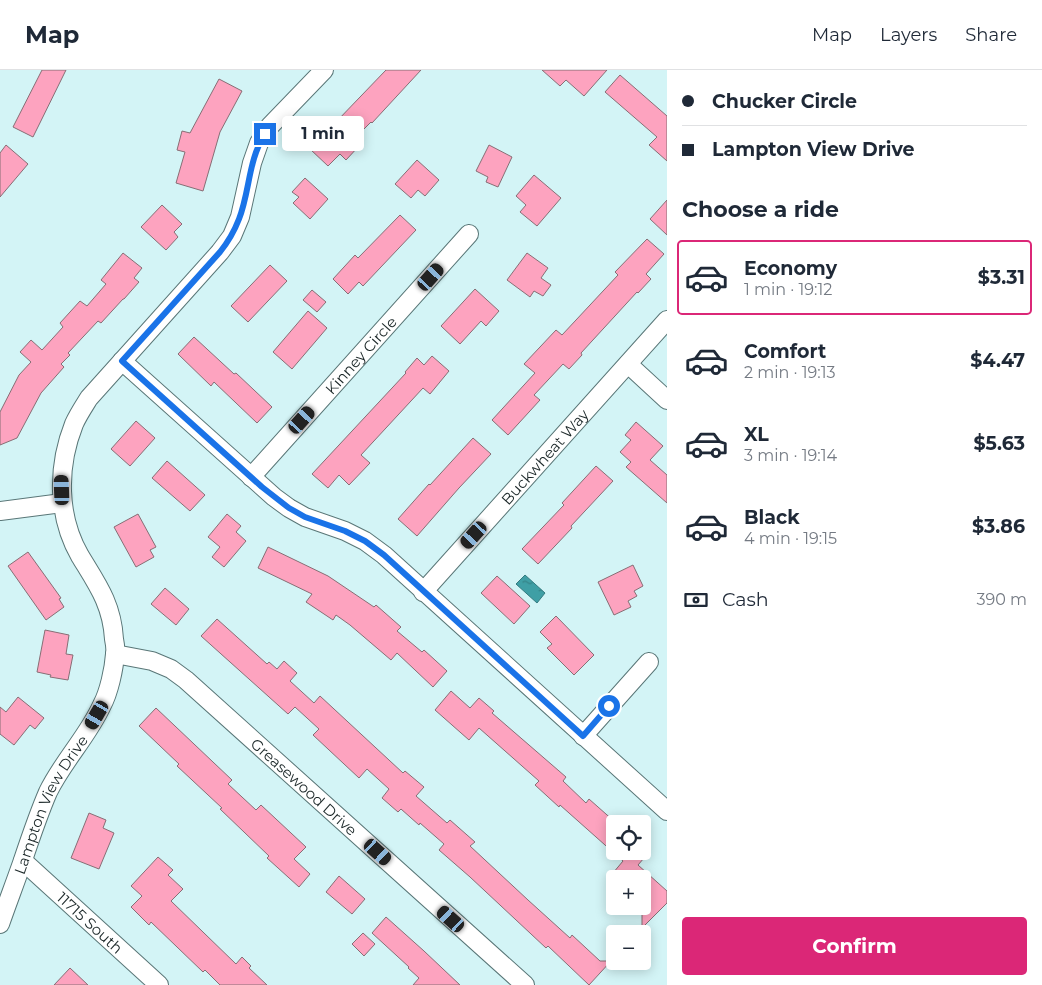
<!DOCTYPE html>
<meta charset="utf-8">
<style>
:root{--surface:#fff;--page:#f2f2f3;--text:#1f2937;--muted:#747a83;--line:#e0e1e3;--accent:#db2777}
body{margin:0;font-family:Montserrat,sans-serif;background:var(--page);color:var(--text);height:100vh;display:flex;flex-direction:column;font-size:19px;white-space:nowrap}
*{box-sizing:border-box;margin:0}
p{font-size:16px;color:var(--muted)}
.icon{flex:none;width:28px;height:28px;fill:none;stroke:currentColor;stroke-width:2;stroke-linecap:round;stroke-linejoin:round}
.map{position:relative;flex:1;overflow:hidden}
.sheet{display:flex;flex-direction:column;background:var(--surface);width:375px}
.sheet>*{flex:none}
.guide{display:grid;align-content:center;height:110px;padding:0 15px;background:var(--surface)}
.fabs{position:absolute;left:606px;top:745px;display:grid;gap:10px}
.fabs a{display:grid;place-items:center;width:45px;height:45px;border-radius:5px;background:var(--surface);box-shadow:0 2px 12px #0003;font-size:25px}
.end{position:absolute;width:22px;height:22px;margin:-11px;border:6px solid #1a73e8;background:#fff;box-shadow:0 0 0 2px #fff}
.from{border-radius:50%}
.bubble{position:absolute;height:35px;border-radius:5px;background:var(--surface);box-shadow:0 2px 12px #0003;font-size:16px;font-weight:700;line-height:35px;text-align:center}
.car{position:absolute;width:15px;height:30px;margin:-15px -8px;border-radius:6px;box-shadow:0 0 4px 1px #0007;background:linear-gradient(#222 24%,#8ab4d8 0 40%,#222 0 76%,#8ab4d8 0 86%,#222 0)}
.guide b{display:flex;align-items:center;gap:18px;height:48px;font-size:19px}
.guide b+b{border-top:1px solid var(--line)}
.guide i{width:12px;height:12px;background:var(--text)}
ul{padding:0;list-style:none}
li{display:flex;align-items:center;gap:15px;height:75px;margin:0 10px 8px;padding:0 5px;border:2px solid transparent;border-radius:5px}
li div{flex:1}
li b{display:block;font-size:19px}
li em{font-style:normal;font-weight:700}
li.current{border-color:var(--accent)}
li>.icon{width:45px;height:45px;stroke-width:1.5}
h2{padding:0 15px;font-size:22px;line-height:60px}
.pay{display:flex;align-items:center;gap:12px;height:55px;padding:0 15px;font-size:19px}
.pay p{margin-inline-start:auto}
.action{display:flex;gap:10px;margin-top:auto;padding:10px 15px}
.action a{flex:1;height:58px;border-radius:5px;background:var(--accent);color:#fff;font-size:20px;font-weight:700;line-height:58px;text-align:center}
header{display:flex;align-items:center;gap:30px;box-sizing:border-box;height:70px;padding:0 25px;background:var(--surface);border-bottom:1px solid var(--line)}
header strong{font-size:24px}
nav{display:flex;gap:28px;margin-inline-start:auto;font-size:18px}
main{display:flex;flex:1;min-height:0}
.map>svg:first-child{display:block}
.water{fill:url(#water-ripples);stroke:#347b80}
.building{fill:#fda3bf;stroke:#876e75}
.lines{fill:none;stroke-linecap:round;stroke-linejoin:round}
.street-casing{stroke:#597677;stroke-width:20}
.street{stroke:#fff;stroke-width:18}
.route{stroke:#1a73e8;stroke-width:6}
.labels{text-anchor:middle;dominant-baseline:central;stroke-width:4;stroke-linejoin:round;paint-order:stroke}
.street-label{font-size:15px;fill:#1c2829;stroke:#fff}
</style>
<header>
<strong>Map</strong>
<nav><a>Map</a><a>Layers</a><a>Share</a></nav>
</header>
<main>
<div class="map">
<svg width="667" height="915" viewBox="0 0 667 915">
<defs>
<pattern id="water-ripples" width="26" height="14" patternUnits="userSpaceOnUse" patternTransform="scale(1.25)"><rect width="26" height="14" fill="#3f9fa5"/><path d="M2 4q2-2 4 0t4 0M15 11q2-2 4 0t4 0" fill="none" stroke="#348286"/></pattern>
</defs>
<rect width="100%" height="100%" fill="#d3f4f6"/>
<polygon class="water" points="525,505 545,523 537,533 516,514"/>
<g class="building">
<polygon points="42,0 66,0 33,67 13,57"/>
<polygon points="386,0 421,0 372,53 371,52 353,70 359,76 346,90 340,84 328,96 310,79"/>
<polygon points="542,0 607,0 584,26 566,10 560,16"/>
<polygon points="620,5 667,46 667,91 649,75 657,67 605,22"/>
<polygon points="219,9 242,21 220,62 203,121 176,113 185,82 177,80 182,61 190,63"/>
<polygon points="6,75 28,94 0,127 0,83"/>
<polygon points="489,75 512,87 498,117 486,112 488,107 476,101"/>
<polygon points="417,90 439,110 425,126 418,120 411,128 395,114"/>
<polygon points="534,105 561,128 537,156 520,142 526,135 516,126"/>
<polygon points="305,108 328,129 310,149 293,133 299,127 292,122"/>
<polygon points="667,130 667,165 650,149"/>
<polygon points="162,135 182,154 174,162 178,167 166,180 141,157"/>
<polygon points="400,145 416,160 363,216 359,212 348,224 333,209 355,185 358,188"/>
<polygon points="647,169 664,184 646,204 651,209 638,223 637,222 581,283 582,285 569,299 563,294 534,325 540,330 508,365 492,350 535,303 524,294 556,260 562,265 618,205 615,202"/>
<polygon points="123,183 142,198 134,208 139,212 124,229 123,229 101,253 98,251 68,283 70,285 61,294 64,297 41,323 17,368 0,375 0,342 19,305 31,292 20,282 31,270 42,280 63,257 60,253 80,231 87,236 106,214 101,210"/>
<polygon points="527,183 548,198 541,208 551,215 543,226 534,221 530,227 507,210"/>
<polygon points="270,195 287,211 248,252 231,236"/>
<polygon points="475,219 499,241 486,256 481,251 460,274 441,256"/>
<polygon points="312,220 326,232 317,242 303,230"/>
<polygon points="308,241 327,258 292,299 273,282"/>
<polygon points="194,267 234,304 236,303 272,337 257,353 214,312 211,316 178,284"/>
<polygon points="432,286 449,301 430,324 423,318 361,385 370,393 349,415 339,405 328,418 312,404 406,303 405,302 417,288 424,295"/>
<polygon points="136,351 155,368 130,396 111,379"/>
<polygon points="636,352 663,376 650,390 667,405 667,433 626,397 631,392 620,382 631,370 625,365"/>
<polygon points="473,368 491,384 459,418 417,466 398,449 429,414 430,415"/>
<polygon points="167,391 205,425 190,441 152,408"/>
<polygon points="596,396 613,411 571,456 572,458 538,494 522,479 564,435 562,433"/>
<polygon points="138,444 156,477 150,480 154,487 136,497 114,457"/>
<polygon points="227,444 241,456 236,462 246,471 224,497 212,487 220,477 208,467"/>
<polygon points="268,477 328,506 374,537 376,535 401,557 397,561 422,582 424,580 447,601 433,617 397,583 391,590 350,555 336,545 333,550 306,532 312,524 258,498"/>
<polygon points="28,482 61,528 59,529 64,537 46,550 8,496"/>
<polygon points="633,495 643,516 634,521 637,526 628,531 631,537 614,545 598,512"/>
<polygon points="497,506 530,536 514,554 481,523"/>
<polygon points="165,518 189,539 176,555 151,534"/>
<polygon points="556,546 594,585 574,605 547,578 552,574 540,562"/>
<polygon points="217,549 267,594 269,592 277,599 284,591 297,603 290,611 314,633 320,626 403,703 405,701 424,717 416,726 447,753 450,750 475,772 470,776 528,830 570,868 572,865 600,891 611,891 589,915 548,876 546,878 470,807 439,780 444,774 420,753 419,755 401,739 398,742 382,728 389,719 367,699 359,708 313,665 319,659 295,637 288,644 201,566"/>
<polygon points="45,560 69,565 66,584 73,585 68,610 50,607 51,605 37,602"/>
<polygon points="451,621 470,638 479,628 494,641 492,643 566,707 563,711 586,733 589,729 615,752 615,781 650,781 638,795 667,821 667,833 642,858 642,809 608,809 623,791 560,735 559,737 535,715 539,711 479,658 469,670 435,640"/>
<polygon points="18,627 44,648 35,659 30,655 14,675 0,664 0,637 6,642"/>
<polygon points="156,638 232,710 228,714 256,740 261,735 306,777 294,789 310,804 299,817 267,788 269,786 220,739 222,738 177,696 179,694 139,656"/>
<polygon points="89,743 106,750 103,758 114,763 99,799 71,788"/>
<polygon points="158,787 173,800 168,805 183,819 171,831 236,894 242,887 251,896 249,898 267,915 220,915 205,900 203,902 151,852 149,855 131,837 142,826 131,816"/>
<polygon points="339,806 365,829 352,844 326,822"/>
<polygon points="386,847 424,881 460,915 413,915 419,908 408,898 409,897 372,863"/>
<polygon points="363,863 375,874 364,886 352,874"/>
<polygon points="70,898 88,915 54,915"/>
</g>
<g class="lines">
<defs>
<g id="street">
<polyline points="122,291 274,427 289,438 305,447 345,461 365,471 384,485 667,741"/>
<polyline points="628,294 667,330"/>
<path id="s1" d="M251,407L469,164"/>
<polyline points="0,441 62,433"/>
<path id="s2" d="M423,522L667,250"/>
<path id="s3" d="M115,584L152,591L171,599L186,610L525,915"/>
<polyline points="583,666 649,592"/>
<path id="s4" d="M23,791L159,915"/>
<path id="s5" d="M0,854C7,834 15,813 22,793C30,769 38,745 48,722C63,691 88,666 102,635C109,622 114,599 115,584C116,579 115,574 114,569C112,534 97,514 80,486C57,446 57,397 74,354C78,345 84,336 89,328L220,182L232,166L240,147L252,93L259,73L270,56L324,0"/>
</g>
</defs>
<use href="#street" class="street-casing"/>
<use href="#street" class="street"/>
</g>
<g class="lines">
<path class="route" d="M265,64C248,90 250,121 239,149C234,162 228,172 220,182L122,291L262,417L289,438L305,447L345,461L365,471L384,485L583,666L609,636"/>
</g>
<g class="labels">
<g class="street-label">
<text stroke="none"><textPath href="#s1" startOffset="164">Kinney Circle</textPath></text>
<text stroke="none"><textPath href="#s2" startOffset="182">Buckwheat Way</textPath></text>
<text stroke="none"><textPath href="#s3" startOffset="236">Greasewood Drive</textPath></text>
<text stroke="none"><textPath href="#s5" startOffset="130">Lampton View Drive</textPath></text>
<text stroke="none"><textPath href="#s4" startOffset="91">11715 South</textPath></text>
</g>
</g>
</svg>
<div class="fabs">
<a><svg class="icon" aria-label="locate" viewBox="0 0 24 24"><circle cx="12" cy="12" r="6"/><path d="M12 2v4M12 18v4M2 12h4M18 12h4"/></svg></a>
<a>+</a>
<a>−</a>
</div>
<i class="end from" style="left:609px;top:636px"></i>
<i class="end" style="left:265px;top:64px"></i>
<div class="bubble" style="left:282px;top:46px;width:82px">1 min</div>
<i class="car" style="left:431px;top:207px;rotate:42deg"></i>
<i class="car" style="left:302px;top:350px;rotate:42deg"></i>
<i class="car" style="left:62px;top:420px;rotate:358deg"></i>
<i class="car" style="left:474px;top:465px;rotate:222deg"></i>
<i class="car" style="left:97px;top:645px;rotate:210deg"></i>
<i class="car" style="left:378px;top:782px;rotate:132deg"></i>
<i class="car" style="left:451px;top:849px;rotate:312deg"></i>
</div>
<section class="sheet">
<div class="guide">
<b><i class="from"></i>Chucker Circle</b>
<b><i></i>Lampton View Drive</b>
</div>
<h2>Choose a ride</h2>
<ul>
<li class="current"><svg class="icon" aria-label="car" viewBox="0 0 24 24"><path d="M5 17H2v-5l4-1 3-4h7l3 4 3 1v5h-3M9 17h6M6 11h13"/><circle cx="7" cy="17" r="2"/><circle cx="17" cy="17" r="2"/></svg><div><b>Economy</b><p>1 min · 19:12</p></div><em>$3.31</em></li>
<li><svg class="icon" aria-label="car" viewBox="0 0 24 24"><path d="M5 17H2v-5l4-1 3-4h7l3 4 3 1v5h-3M9 17h6M6 11h13"/><circle cx="7" cy="17" r="2"/><circle cx="17" cy="17" r="2"/></svg><div><b>Comfort</b><p>2 min · 19:13</p></div><em>$4.47</em></li>
<li><svg class="icon" aria-label="car" viewBox="0 0 24 24"><path d="M5 17H2v-5l4-1 3-4h7l3 4 3 1v5h-3M9 17h6M6 11h13"/><circle cx="7" cy="17" r="2"/><circle cx="17" cy="17" r="2"/></svg><div><b>XL</b><p>3 min · 19:14</p></div><em>$5.63</em></li>
<li><svg class="icon" aria-label="car" viewBox="0 0 24 24"><path d="M5 17H2v-5l4-1 3-4h7l3 4 3 1v5h-3M9 17h6M6 11h13"/><circle cx="7" cy="17" r="2"/><circle cx="17" cy="17" r="2"/></svg><div><b>Black</b><p>4 min · 19:15</p></div><em>$3.86</em></li>
</ul>
<div class="pay"><svg class="icon" aria-label="cash" viewBox="0 0 24 24"><path d="M3 7h18v10H3z"/><circle cx="12" cy="12" r="2"/></svg>Cash<p>390 m</p></div>
<div class="action"><a>Confirm</a></div>
</section>
</main>
